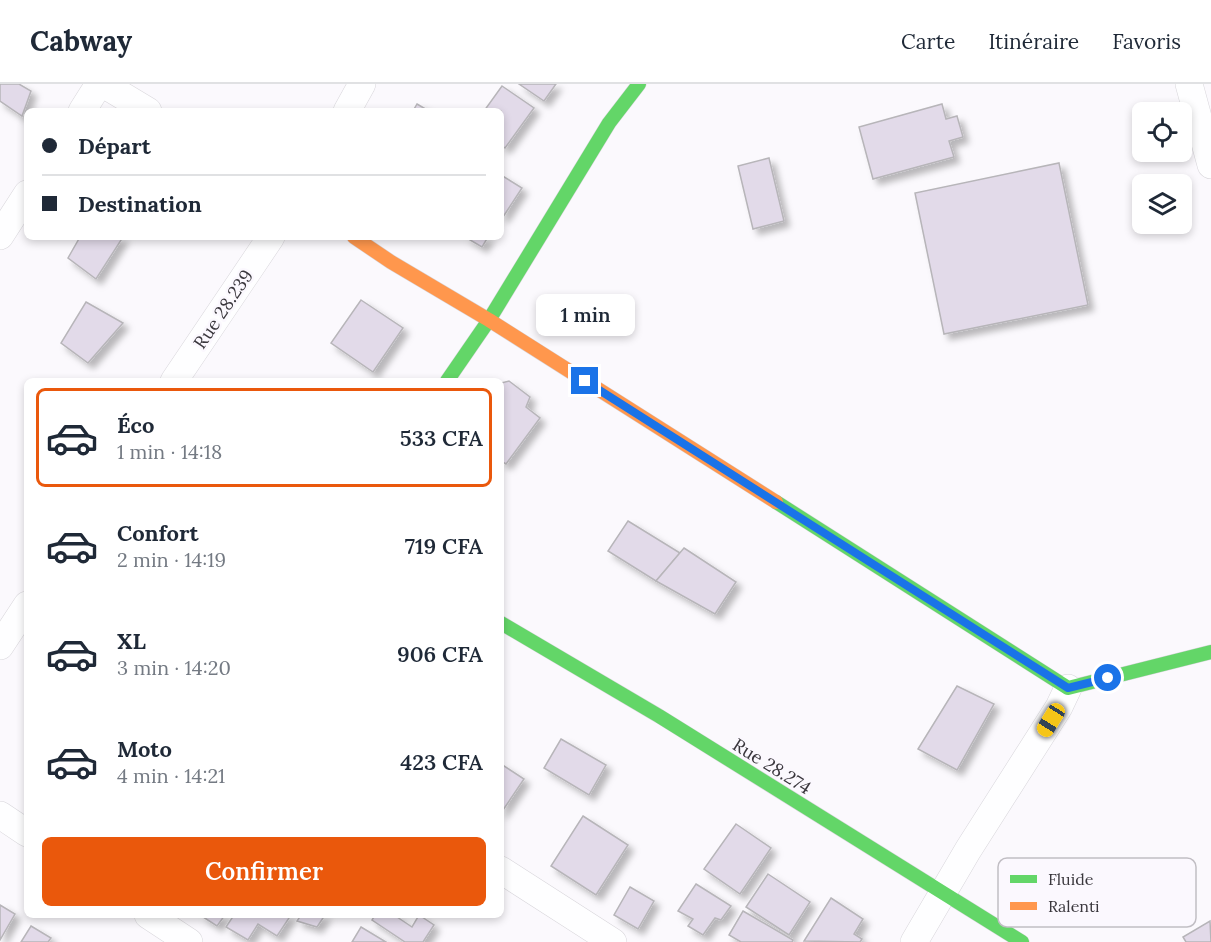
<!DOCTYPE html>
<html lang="fr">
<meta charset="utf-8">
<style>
:root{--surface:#fff;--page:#f6f6f7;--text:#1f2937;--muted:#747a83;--line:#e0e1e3;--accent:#ea580c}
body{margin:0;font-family:Lora,serif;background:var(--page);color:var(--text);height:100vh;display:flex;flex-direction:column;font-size:22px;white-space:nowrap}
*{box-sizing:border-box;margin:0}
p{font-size:20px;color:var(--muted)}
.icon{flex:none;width:33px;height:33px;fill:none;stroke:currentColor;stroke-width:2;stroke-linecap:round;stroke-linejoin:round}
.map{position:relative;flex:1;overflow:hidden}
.panel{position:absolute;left:24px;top:294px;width:480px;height:540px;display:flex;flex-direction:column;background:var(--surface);border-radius:9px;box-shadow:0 3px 9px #0003}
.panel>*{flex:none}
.hud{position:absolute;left:24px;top:24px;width:480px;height:132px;border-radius:9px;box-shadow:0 3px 9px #0003;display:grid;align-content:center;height:132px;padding:0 18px;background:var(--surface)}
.controls{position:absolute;left:1132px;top:18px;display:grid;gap:12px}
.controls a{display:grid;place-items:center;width:60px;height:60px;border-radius:9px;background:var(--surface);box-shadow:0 3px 9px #0003;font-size:30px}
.end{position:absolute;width:27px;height:27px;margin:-14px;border:8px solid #1a73e8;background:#fff;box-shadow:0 0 0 3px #fff}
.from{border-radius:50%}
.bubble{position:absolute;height:42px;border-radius:9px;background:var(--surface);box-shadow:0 3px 9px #0003;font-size:20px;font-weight:600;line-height:42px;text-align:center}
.car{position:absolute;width:18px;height:36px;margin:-18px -9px;border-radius:8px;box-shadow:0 0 4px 2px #0007;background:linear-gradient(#f5c518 24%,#345 0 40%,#f5c518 0 76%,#345 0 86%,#f5c518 0)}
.hud b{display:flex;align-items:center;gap:21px;height:57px;font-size:22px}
.hud b+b{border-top:2px solid var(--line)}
.hud i{width:15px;height:15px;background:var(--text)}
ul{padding:10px 0 0;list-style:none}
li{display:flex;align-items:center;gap:18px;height:99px;margin:0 12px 9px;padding:0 6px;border:3px solid transparent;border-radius:9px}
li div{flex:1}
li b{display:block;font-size:22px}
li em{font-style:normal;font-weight:600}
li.selected{border-color:var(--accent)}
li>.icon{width:54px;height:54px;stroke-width:1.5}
.primary-button{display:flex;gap:12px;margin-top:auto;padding:12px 18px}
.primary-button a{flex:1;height:69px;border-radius:9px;background:var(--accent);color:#fff;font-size:24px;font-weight:600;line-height:69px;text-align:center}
header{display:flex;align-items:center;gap:36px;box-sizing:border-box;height:84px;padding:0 30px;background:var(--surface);border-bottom:2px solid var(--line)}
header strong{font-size:28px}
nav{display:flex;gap:33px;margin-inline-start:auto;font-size:21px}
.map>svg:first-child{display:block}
.building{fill:#e2dae9;stroke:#b7b5b9;stroke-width:1.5;filter:url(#shadow)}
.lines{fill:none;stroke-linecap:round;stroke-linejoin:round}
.street-casing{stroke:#d8d6db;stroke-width:28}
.fast-casing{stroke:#d8d6db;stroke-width:15}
.slow-casing{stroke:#d8d6db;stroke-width:15}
.street{stroke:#fefeff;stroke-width:27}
.fast{stroke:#63d668;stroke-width:14}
.slow{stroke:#ff974d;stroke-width:14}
.route{stroke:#1a73e8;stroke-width:8}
.labels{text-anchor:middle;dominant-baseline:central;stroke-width:5;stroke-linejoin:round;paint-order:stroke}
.street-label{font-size:18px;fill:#3a373d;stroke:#fbf8fe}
.key{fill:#fbf8fe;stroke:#c1bec4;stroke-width:1.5}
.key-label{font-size:16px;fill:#3a373d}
</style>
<header>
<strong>Cabway</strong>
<nav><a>Carte</a><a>Itinéraire</a><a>Favoris</a></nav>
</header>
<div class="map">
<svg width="1211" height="858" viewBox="0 0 1211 858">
<defs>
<filter id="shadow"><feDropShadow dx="5.5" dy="5.5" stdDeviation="3" flood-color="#0004"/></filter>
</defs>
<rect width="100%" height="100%" fill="#fbf9fd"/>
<g class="building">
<polygon points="0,0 19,0 31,7 22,32 0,17"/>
<polygon points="519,0 556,0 544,17"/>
<polygon points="502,2 534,24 505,64 501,61 501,27 484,27"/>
<polygon points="417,20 429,27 413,27"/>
<polygon points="942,20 946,35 957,32 963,53 949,57 954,73 873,95 859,43"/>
<polygon points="769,74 784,137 753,145 738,82"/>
<polygon points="1059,79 1088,221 944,250 915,109"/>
<polygon points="501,91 522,104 503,133 501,132"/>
<polygon points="80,153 123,153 96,195 68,174"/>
<polygon points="465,153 488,153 482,163"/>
<polygon points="361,216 403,244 373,288 331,259"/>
<polygon points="86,218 123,239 88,279 61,259"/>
<polygon points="509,297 530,313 526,323 540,334 506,380 501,377 501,299"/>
<polygon points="628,437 680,469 656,497 608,467"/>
<polygon points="684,464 736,498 715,530 656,497"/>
<polygon points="957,602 994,620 957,686 918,665"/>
<polygon points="561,655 606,681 589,711 544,684"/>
<polygon points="501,680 524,695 501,729"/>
<polygon points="583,732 628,761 596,811 551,782"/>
<polygon points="736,740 771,764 740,810 704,785"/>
<polygon points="768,790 810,818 789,851 746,823"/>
<polygon points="696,800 731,822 721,836 715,834 703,851 688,842 693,835 678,827"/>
<polygon points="630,803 654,817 638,845 614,831"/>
<polygon points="831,814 863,835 854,850 862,855 860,858 804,857"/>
<polygon points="0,821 15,830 0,856"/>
<polygon points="743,827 793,856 792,858 741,858 729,851"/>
<polygon points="200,831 225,831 217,842"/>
<polygon points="234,831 291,831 277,852 258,840 248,856 226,843"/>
<polygon points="301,831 325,831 317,843 297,837"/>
<polygon points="375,831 394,831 412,843 419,831 434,841 423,858 405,858 372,836"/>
<polygon points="1210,837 1211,858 1186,858 1183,853"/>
<polygon points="31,842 51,854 48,858 21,858"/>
<polygon points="361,843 386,858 352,858"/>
</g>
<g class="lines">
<defs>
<g id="street">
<polyline points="103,0 148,27"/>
<polyline points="1189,0 1211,81"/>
<polyline points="82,27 99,0"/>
<polyline points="347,27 362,0"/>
<polyline points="0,152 27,110"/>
<polyline points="174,297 271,153"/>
<polyline points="0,562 27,521"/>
<polyline points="0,731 27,749"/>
<polyline points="501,786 613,858"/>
<polyline points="148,831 189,858"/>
<polyline points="914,858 968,766 1059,623 1068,604"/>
</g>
<g id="fast">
<polyline points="447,297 489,236 609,39 639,0"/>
<polyline points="776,418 1068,604 1211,568"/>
<polyline points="501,539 659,632 1022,858"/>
</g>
<polyline id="slow" points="354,153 391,178 489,236 776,418"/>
</defs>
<use href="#street" class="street-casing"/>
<use href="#fast" class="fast-casing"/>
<use href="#slow" class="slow-casing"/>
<use href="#street" class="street"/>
<use href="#fast" class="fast"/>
<use href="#slow" class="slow"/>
</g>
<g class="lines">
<polyline class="route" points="585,297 1068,604 1108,594"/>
</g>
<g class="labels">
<g class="street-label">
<text transform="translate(223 225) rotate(-56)">Rue 28.239</text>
<text transform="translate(772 682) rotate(32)">Rue 28.274</text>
</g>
</g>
<rect x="998" y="774" width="198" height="69" rx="9" class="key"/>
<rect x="1010" y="791" width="27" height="8" fill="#63d668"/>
<rect x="1010" y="818" width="27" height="8" fill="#ff974d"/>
<g class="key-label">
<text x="1048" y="801">Fluide</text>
<text x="1048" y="828">Ralenti</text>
</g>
</svg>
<div class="controls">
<a><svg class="icon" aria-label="locate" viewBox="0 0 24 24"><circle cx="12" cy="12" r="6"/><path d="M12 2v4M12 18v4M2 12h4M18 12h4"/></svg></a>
<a><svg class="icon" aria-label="layers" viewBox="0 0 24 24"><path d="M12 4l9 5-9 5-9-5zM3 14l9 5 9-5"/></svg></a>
</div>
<i class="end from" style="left:1108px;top:594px"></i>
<i class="end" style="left:585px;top:297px"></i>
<div class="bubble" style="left:536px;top:210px;width:99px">1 min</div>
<i class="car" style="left:1051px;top:636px;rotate:212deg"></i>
<div class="hud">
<b><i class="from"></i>Départ</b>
<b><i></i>Destination</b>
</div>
<section class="panel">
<ul>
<li class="selected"><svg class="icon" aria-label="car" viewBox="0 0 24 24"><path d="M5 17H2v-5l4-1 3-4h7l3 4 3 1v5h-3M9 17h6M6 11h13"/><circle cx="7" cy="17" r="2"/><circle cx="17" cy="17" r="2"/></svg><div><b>Éco</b><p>1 min · 14:18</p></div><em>533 CFA</em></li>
<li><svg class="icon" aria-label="car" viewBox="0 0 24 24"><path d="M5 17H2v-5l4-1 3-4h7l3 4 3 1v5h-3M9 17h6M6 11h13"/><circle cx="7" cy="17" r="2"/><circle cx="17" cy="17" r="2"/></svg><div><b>Confort</b><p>2 min · 14:19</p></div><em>719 CFA</em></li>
<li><svg class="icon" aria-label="car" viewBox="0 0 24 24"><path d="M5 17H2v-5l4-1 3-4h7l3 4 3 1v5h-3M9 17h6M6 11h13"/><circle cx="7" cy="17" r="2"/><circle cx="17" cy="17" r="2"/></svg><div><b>XL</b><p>3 min · 14:20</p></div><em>906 CFA</em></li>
<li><svg class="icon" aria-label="car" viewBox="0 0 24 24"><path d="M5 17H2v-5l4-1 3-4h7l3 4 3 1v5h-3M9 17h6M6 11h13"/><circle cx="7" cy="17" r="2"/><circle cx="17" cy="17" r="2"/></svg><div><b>Moto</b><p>4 min · 14:21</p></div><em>423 CFA</em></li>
</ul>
<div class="primary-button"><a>Confirmer</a></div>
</section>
</div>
